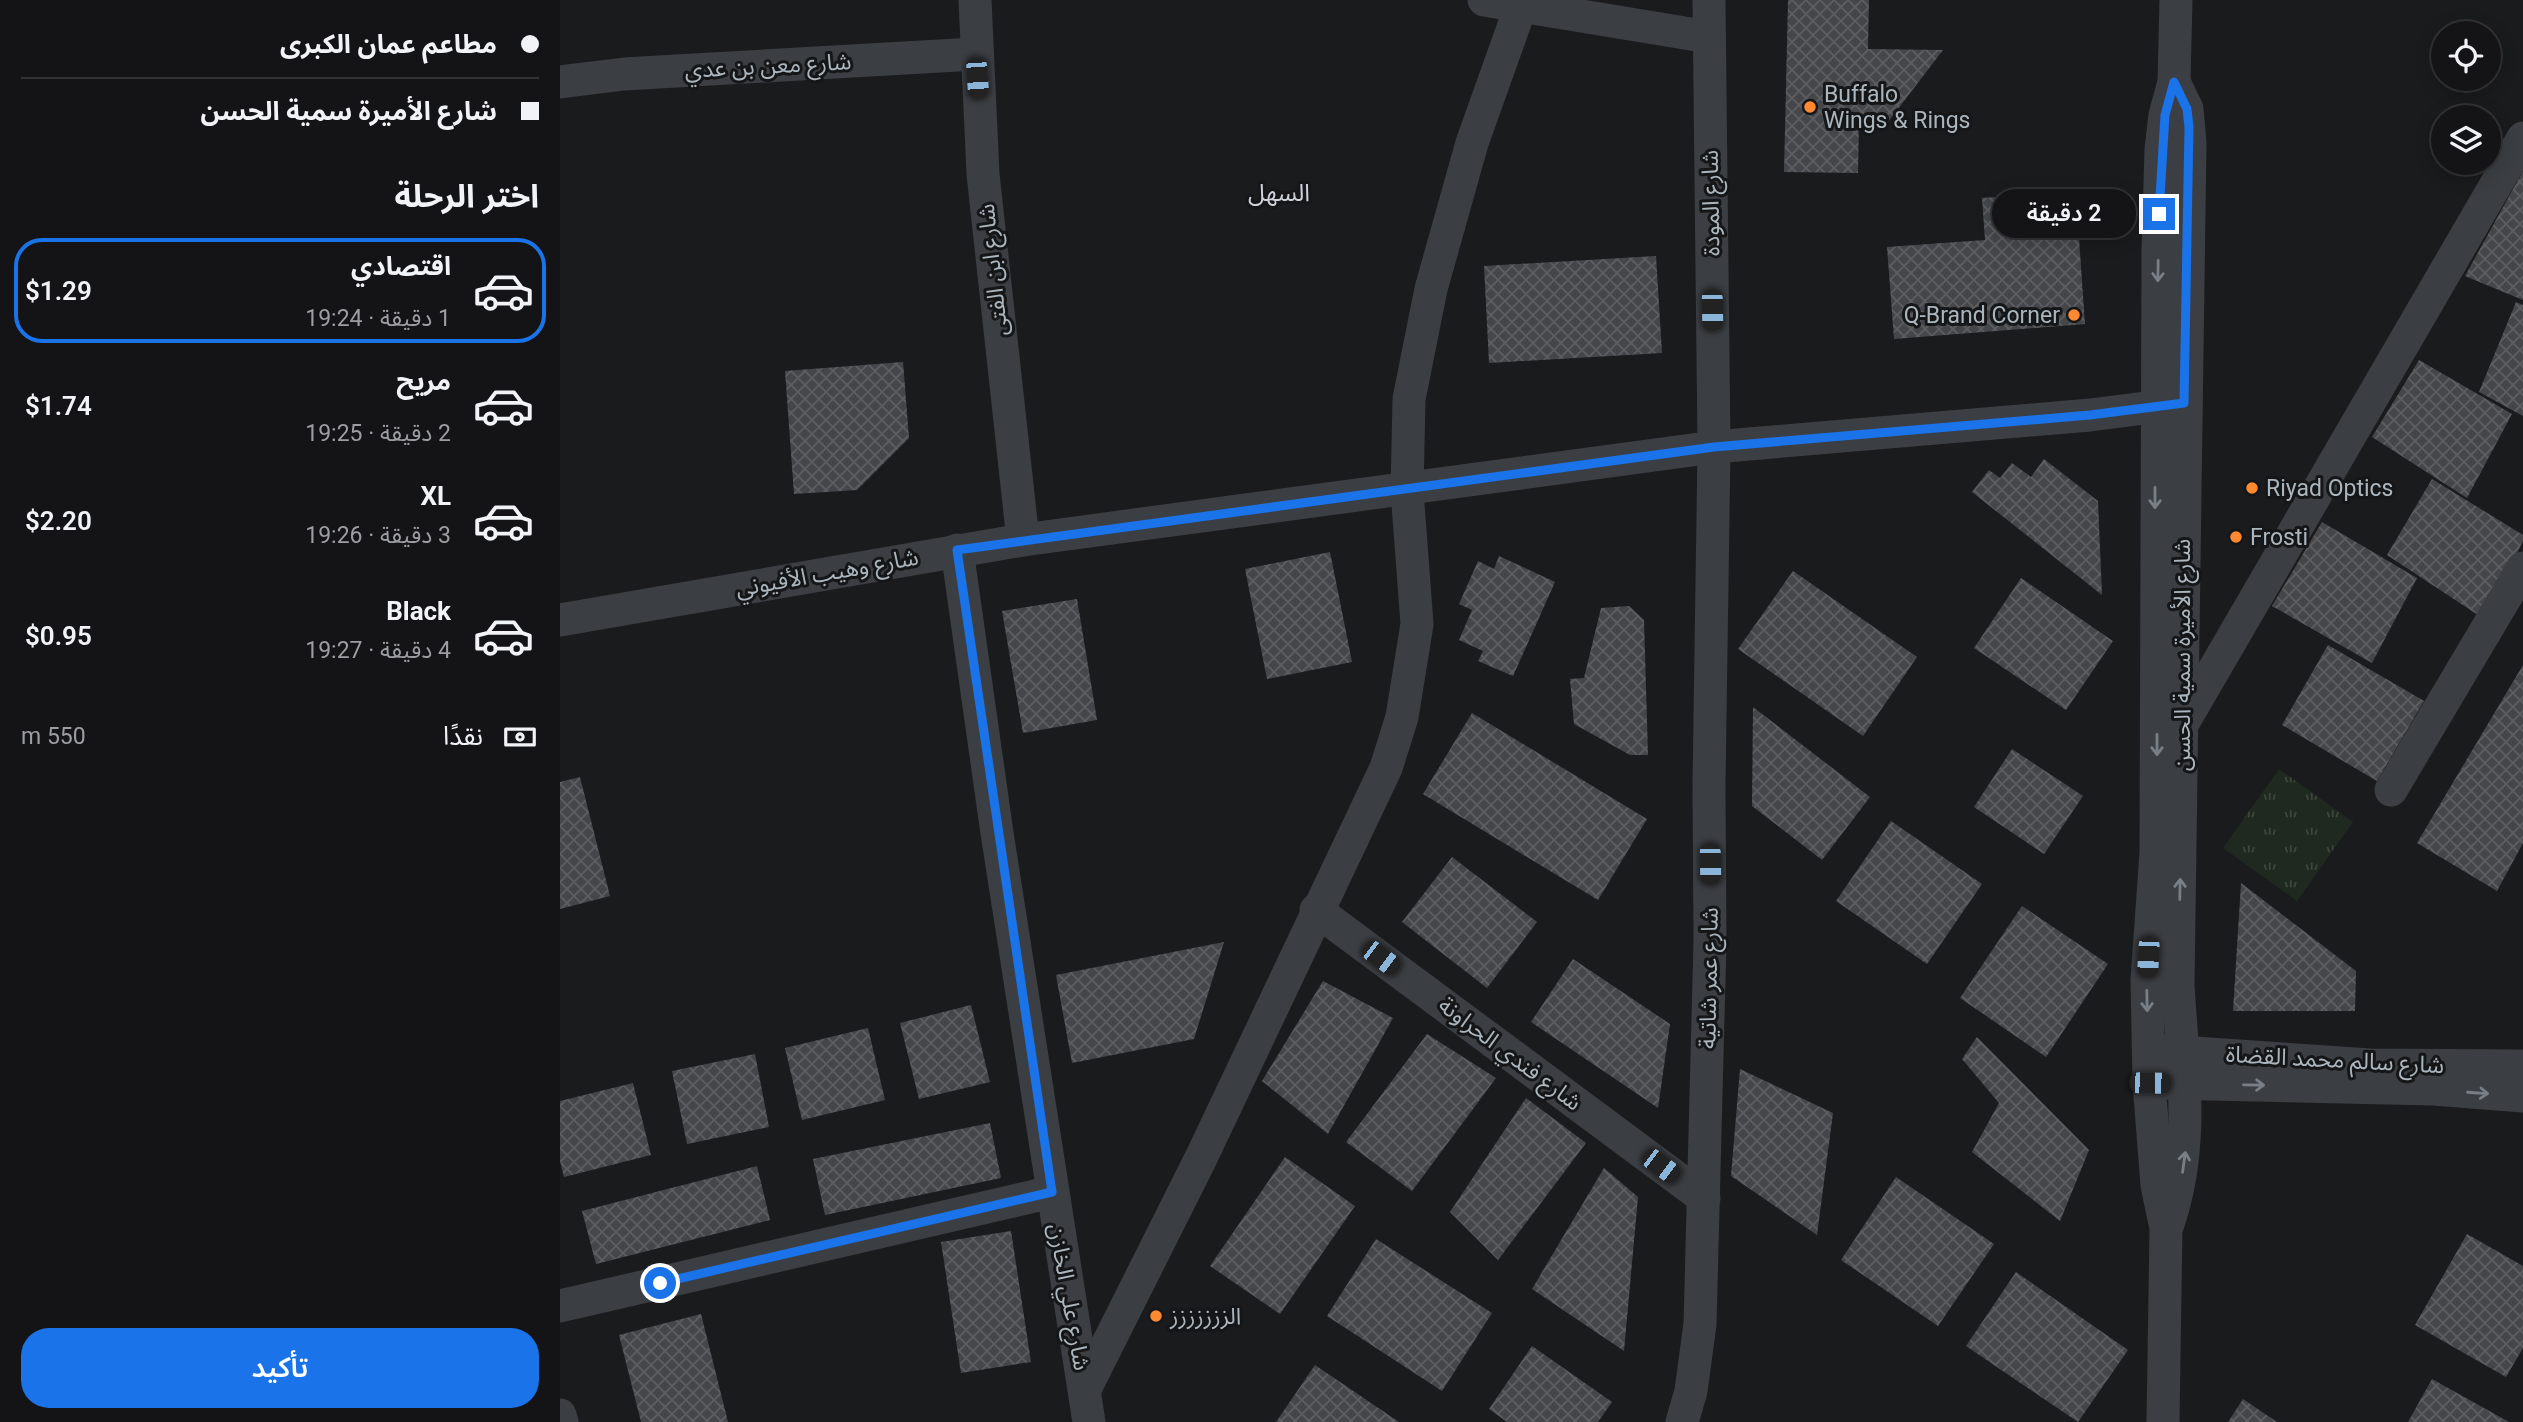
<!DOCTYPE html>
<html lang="ar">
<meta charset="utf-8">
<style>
:root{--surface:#141416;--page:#212123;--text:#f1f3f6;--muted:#9d9ea1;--line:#333335;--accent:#1a73e8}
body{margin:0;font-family:Roboto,"Noto Sans Arabic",sans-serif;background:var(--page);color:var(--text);direction:rtl;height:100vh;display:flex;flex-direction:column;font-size:26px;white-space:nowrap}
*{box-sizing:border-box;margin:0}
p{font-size:23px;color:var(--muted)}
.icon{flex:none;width:38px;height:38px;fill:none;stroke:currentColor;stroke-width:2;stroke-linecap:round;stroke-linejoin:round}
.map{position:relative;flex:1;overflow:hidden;direction:ltr}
.side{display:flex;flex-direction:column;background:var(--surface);width:560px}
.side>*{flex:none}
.hud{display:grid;align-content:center;height:154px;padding:0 21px;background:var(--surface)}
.buttons{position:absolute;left:1871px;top:21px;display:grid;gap:14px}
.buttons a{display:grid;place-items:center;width:70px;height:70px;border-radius:50%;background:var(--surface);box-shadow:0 4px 18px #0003,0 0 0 2px var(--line);font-size:35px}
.end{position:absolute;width:32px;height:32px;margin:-16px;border:9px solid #1a73e8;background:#fff;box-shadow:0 0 0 4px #fff}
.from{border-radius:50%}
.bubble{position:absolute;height:49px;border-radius:24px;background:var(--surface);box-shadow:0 4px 18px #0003,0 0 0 2px var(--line);font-size:23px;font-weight:600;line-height:49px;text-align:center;direction:rtl}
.car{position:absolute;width:21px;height:42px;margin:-21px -10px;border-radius:9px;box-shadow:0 0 5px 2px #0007;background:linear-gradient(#222 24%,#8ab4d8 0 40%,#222 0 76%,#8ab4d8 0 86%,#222 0)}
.hud b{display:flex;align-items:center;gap:24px;height:66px;font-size:26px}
.hud b+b{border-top:2px solid var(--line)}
.hud i{width:18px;height:18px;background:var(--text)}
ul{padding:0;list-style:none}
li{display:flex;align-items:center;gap:21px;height:105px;margin:0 14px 10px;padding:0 7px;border:4px solid transparent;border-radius:28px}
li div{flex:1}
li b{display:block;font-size:26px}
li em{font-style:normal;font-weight:600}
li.selected{border-color:var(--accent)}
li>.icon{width:63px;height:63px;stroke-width:1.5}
h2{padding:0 21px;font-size:32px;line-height:84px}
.pay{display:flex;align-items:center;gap:18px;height:77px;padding:0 21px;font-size:26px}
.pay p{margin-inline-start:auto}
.primary-button{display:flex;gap:14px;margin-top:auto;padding:14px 21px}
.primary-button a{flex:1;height:80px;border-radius:28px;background:var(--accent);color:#fff;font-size:28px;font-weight:600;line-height:80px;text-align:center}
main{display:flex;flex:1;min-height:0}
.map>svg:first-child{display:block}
.grass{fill:url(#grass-tufts)}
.building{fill:url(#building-cross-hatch)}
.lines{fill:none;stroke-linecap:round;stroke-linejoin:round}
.minor{stroke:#3b3e42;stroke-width:33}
.oneway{stroke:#797f86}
.route{stroke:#1a73e8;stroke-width:9}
.poi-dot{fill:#ff8930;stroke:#151618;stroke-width:2.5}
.labels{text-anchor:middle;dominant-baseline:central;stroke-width:6;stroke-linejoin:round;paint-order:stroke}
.street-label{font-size:23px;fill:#abb5bd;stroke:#151618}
.poi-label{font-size:23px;fill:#abb5bd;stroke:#151618;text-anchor:start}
.neighbourhood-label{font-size:24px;fill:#cdd3d9;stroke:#151618}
</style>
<main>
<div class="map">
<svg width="1963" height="1422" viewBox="0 0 1963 1422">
<defs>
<pattern id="grass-tufts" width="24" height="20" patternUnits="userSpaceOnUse" patternTransform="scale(1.75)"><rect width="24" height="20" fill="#20291f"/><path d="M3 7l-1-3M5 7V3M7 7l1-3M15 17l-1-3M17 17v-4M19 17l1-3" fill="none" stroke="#3e463e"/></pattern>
<pattern id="building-cross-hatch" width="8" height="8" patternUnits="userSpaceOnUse" patternTransform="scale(1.75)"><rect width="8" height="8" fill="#44464a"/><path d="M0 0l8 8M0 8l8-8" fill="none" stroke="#5c5e62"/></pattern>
</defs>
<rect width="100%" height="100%" fill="#1a1b1d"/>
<polygon class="grass" points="1719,769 1793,822 1737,901 1663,848"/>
<g class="building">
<polygon points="1228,0 1309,0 1308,49 1383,50 1328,122 1299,121 1298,173 1224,172"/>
<polygon points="1963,171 1963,300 1905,276"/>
<polygon points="1531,190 1533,218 1518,224 1525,324 1334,339 1327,247 1425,240 1422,198"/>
<polygon points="1096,256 1102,353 929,363 924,266"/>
<polygon points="1956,302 1963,305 1963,416 1919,392"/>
<polygon points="1859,360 1952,414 1907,498 1812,437"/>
<polygon points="343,362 349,438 297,490 234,494 225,371"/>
<polygon points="1484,459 1538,501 1542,595 1412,492 1429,470 1440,478 1452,463 1471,477"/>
<polygon points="1872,479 1963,535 1963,541 1924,619 1827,555"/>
<polygon points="1762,522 1857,578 1812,663 1712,606"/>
<polygon points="770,552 792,662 707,679 685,569"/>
<polygon points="939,556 995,582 953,676 918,661 923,651 899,640 912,610 899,604 918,561 934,569"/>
<polygon points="1233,571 1357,657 1303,736 1178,649"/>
<polygon points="1461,578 1553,641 1506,710 1414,648"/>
<polygon points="517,599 537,720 463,733 442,611"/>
<polygon points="1069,606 1084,620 1088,755 1070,755 1014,724 1010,679 1024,678 1041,608"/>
<polygon points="1768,645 1864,701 1817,781 1722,725"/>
<polygon points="1963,665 1963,843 1937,891 1857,843"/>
<polygon points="1193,707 1310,797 1262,860 1192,806"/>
<polygon points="912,713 1087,819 1038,900 863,794"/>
<polygon points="1452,749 1523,796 1484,854 1414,807"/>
<polygon points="20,777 50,896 0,909 0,782"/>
<polygon points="1331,821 1422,884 1367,964 1276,901"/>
<polygon points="892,857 977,922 927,988 842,922"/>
<polygon points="1681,883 1796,971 1795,1011 1673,1011"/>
<polygon points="1462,906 1548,964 1486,1057 1400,998"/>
<polygon points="664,942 634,1039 512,1063 496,975"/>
<polygon points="1013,959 1110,1024 1098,1108 971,1022"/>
<polygon points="763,981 833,1018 768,1134 702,1081"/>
<polygon points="411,1005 430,1082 359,1099 340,1023"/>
<polygon points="308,1028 325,1100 242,1120 225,1048"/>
<polygon points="867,1034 936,1078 852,1191 786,1142"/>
<polygon points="1417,1037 1529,1150 1500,1221 1412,1152 1439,1103 1402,1059"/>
<polygon points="195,1054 209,1127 127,1144 112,1071"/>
<polygon points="1180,1069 1273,1113 1257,1235 1171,1176"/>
<polygon points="73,1083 91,1155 4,1177 0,1161 0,1101"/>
<polygon points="966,1098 1026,1143 938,1260 890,1212"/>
<polygon points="430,1123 441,1178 265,1215 253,1159"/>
<polygon points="725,1157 795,1206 720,1314 650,1266"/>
<polygon points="197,1166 210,1220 36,1264 22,1211"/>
<polygon points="1044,1168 1078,1197 1064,1351 972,1289"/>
<polygon points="1336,1177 1434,1244 1378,1326 1281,1260"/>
<polygon points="451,1231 471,1362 401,1373 381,1242"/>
<polygon points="1907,1234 1963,1266 1963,1348 1946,1377 1855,1325"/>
<polygon points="816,1239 932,1313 882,1391 767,1316"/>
<polygon points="1456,1272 1568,1350 1518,1422 1406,1346"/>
<polygon points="141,1314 168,1422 81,1422 59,1335"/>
<polygon points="972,1346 1052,1402 1038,1422 947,1422 929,1409"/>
<polygon points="755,1365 839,1422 716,1422"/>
<polygon points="1872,1379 1949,1422 1848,1422"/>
<polygon points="1683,1399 1717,1422 1668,1422"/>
</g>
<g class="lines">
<g class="minor">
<polyline points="415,0 423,174 463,540"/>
<polyline points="924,0 1149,37"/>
<polyline points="0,82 64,74 415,54"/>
<polyline points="397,550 437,833 529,1422"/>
<polyline points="0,620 463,540 1154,447 1530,415 1624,403"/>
<polyline points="1623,723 1963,138"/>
<polyline points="1831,790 1963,568"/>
<polyline points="756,910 1144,1198"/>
<polyline points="1605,1051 1810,1065 1963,1066"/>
<polyline points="1605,1083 1873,1089 1963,1096"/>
<path d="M1608,1224C1635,1145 1623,1067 1618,985L1630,143L1627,109L1614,82"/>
<polyline points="0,1306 492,1192"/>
<polyline points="525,1389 641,1158 826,768 842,717 857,624 847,491 849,399 871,289 912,143 963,0"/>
<polyline points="0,1415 2,1422"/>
<polyline points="1122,1422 1131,1391 1140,1324 1150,942 1149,786 1154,447 1149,0"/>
<polyline points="1603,1422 1606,1228 1597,1185 1589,1083 1587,980 1596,853 1598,251 1601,149 1605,115 1614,82 1616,0"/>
</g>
</g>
<defs><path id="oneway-shaft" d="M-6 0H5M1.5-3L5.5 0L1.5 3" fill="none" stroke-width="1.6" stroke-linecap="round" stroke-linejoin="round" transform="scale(1.75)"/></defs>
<g class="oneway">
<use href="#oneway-shaft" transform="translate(1598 271) rotate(91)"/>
<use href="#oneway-shaft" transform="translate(1595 498) rotate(90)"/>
<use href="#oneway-shaft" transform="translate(1597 745) rotate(90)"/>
<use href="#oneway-shaft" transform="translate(1620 889) rotate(-89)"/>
<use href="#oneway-shaft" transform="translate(1587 1001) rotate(89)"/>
<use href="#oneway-shaft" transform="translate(1694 1085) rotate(1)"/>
<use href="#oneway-shaft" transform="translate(1918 1093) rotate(4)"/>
<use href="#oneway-shaft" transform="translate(1624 1162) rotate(-82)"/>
</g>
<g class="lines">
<polyline class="route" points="100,1283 492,1192 397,550 1154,447 1530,415 1624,403 1629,127 1627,109 1614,82 1605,115 1599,214"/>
</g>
<g class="poi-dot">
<circle cx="1250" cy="107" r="7"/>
<circle cx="1514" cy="315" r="7"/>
<circle cx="1692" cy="488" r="7"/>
<circle cx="1676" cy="537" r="7"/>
<circle cx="596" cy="1316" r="7"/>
</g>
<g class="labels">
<g class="street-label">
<text transform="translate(208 66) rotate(-3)">شارع معن بن عدي</text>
<text transform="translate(1151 203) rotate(-91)">شارع المودة</text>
<text transform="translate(433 270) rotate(-96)">شارع ابن الفتى</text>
<text transform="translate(267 573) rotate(-10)">شارع وهيب الأفيوني</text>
<text transform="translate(1622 655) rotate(-90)">شارع الأميرة سمية الحسن</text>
<text transform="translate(1149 978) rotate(-89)">شارع عمر شاتية</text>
<text transform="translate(950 1054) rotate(37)">شارع فندي الحراونة</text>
<text transform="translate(1775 1060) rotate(3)">شارع سالم محمد القضاة</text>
<text transform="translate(509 1297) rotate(80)">شارع علي الخازن</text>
</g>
<g class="poi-label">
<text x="1264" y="94">Buffalo<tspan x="1264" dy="26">Wings &amp; Rings</tspan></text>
<text x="1500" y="315" text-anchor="end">Q-Brand Corner</text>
<text x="1706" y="488">Riyad Optics</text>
<text x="1690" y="537">Frosti</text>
<text x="610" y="1316">الززززززز</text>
</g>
<g class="neighbourhood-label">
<text x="719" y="193">السهل</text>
</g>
</g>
</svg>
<div class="buttons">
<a><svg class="icon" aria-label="locate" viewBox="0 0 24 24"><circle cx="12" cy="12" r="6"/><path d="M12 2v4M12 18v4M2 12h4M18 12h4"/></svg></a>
<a><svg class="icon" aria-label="layers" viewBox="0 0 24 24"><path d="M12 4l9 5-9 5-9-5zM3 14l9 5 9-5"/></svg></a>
</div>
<i class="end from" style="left:100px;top:1283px"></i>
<i class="end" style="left:1599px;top:214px"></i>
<div class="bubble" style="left:1432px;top:189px;width:144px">2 دقيقة</div>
<i class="car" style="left:417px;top:78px;rotate:176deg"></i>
<i class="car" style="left:1152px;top:310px;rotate:179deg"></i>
<i class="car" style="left:1150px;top:864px;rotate:179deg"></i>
<i class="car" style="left:1588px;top:957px;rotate:183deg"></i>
<i class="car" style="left:821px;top:958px;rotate:127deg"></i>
<i class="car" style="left:1590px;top:1083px;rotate:91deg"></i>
<i class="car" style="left:1101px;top:1166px;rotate:127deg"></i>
</div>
<section class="side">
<div class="hud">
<b><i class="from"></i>مطاعم عمان الكبرى</b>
<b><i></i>شارع الأميرة سمية الحسن</b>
</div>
<h2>اختر الرحلة</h2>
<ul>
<li class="selected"><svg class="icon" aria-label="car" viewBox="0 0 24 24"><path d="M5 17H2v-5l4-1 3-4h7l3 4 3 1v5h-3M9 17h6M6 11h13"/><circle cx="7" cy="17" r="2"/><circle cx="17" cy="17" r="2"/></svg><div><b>اقتصادي</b><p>1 دقيقة · 19:24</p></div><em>$1.29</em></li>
<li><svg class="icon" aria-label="car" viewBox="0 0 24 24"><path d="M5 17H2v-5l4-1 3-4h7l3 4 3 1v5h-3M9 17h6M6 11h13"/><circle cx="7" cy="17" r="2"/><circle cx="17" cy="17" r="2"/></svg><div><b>مريح</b><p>2 دقيقة · 19:25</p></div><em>$1.74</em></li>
<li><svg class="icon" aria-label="car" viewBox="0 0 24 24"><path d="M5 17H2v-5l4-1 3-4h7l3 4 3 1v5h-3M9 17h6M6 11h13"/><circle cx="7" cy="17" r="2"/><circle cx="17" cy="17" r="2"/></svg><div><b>XL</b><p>3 دقيقة · 19:26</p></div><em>$2.20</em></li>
<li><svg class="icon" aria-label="car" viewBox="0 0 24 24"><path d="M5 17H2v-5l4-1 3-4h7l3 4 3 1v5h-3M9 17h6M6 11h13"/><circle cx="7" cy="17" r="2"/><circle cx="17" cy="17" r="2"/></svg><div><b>Black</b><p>4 دقيقة · 19:27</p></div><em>$0.95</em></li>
</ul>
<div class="pay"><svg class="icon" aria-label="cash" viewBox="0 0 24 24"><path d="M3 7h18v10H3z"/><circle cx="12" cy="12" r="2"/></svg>نقدًا<p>550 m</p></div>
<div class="primary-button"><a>تأكيد</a></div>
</section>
</main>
